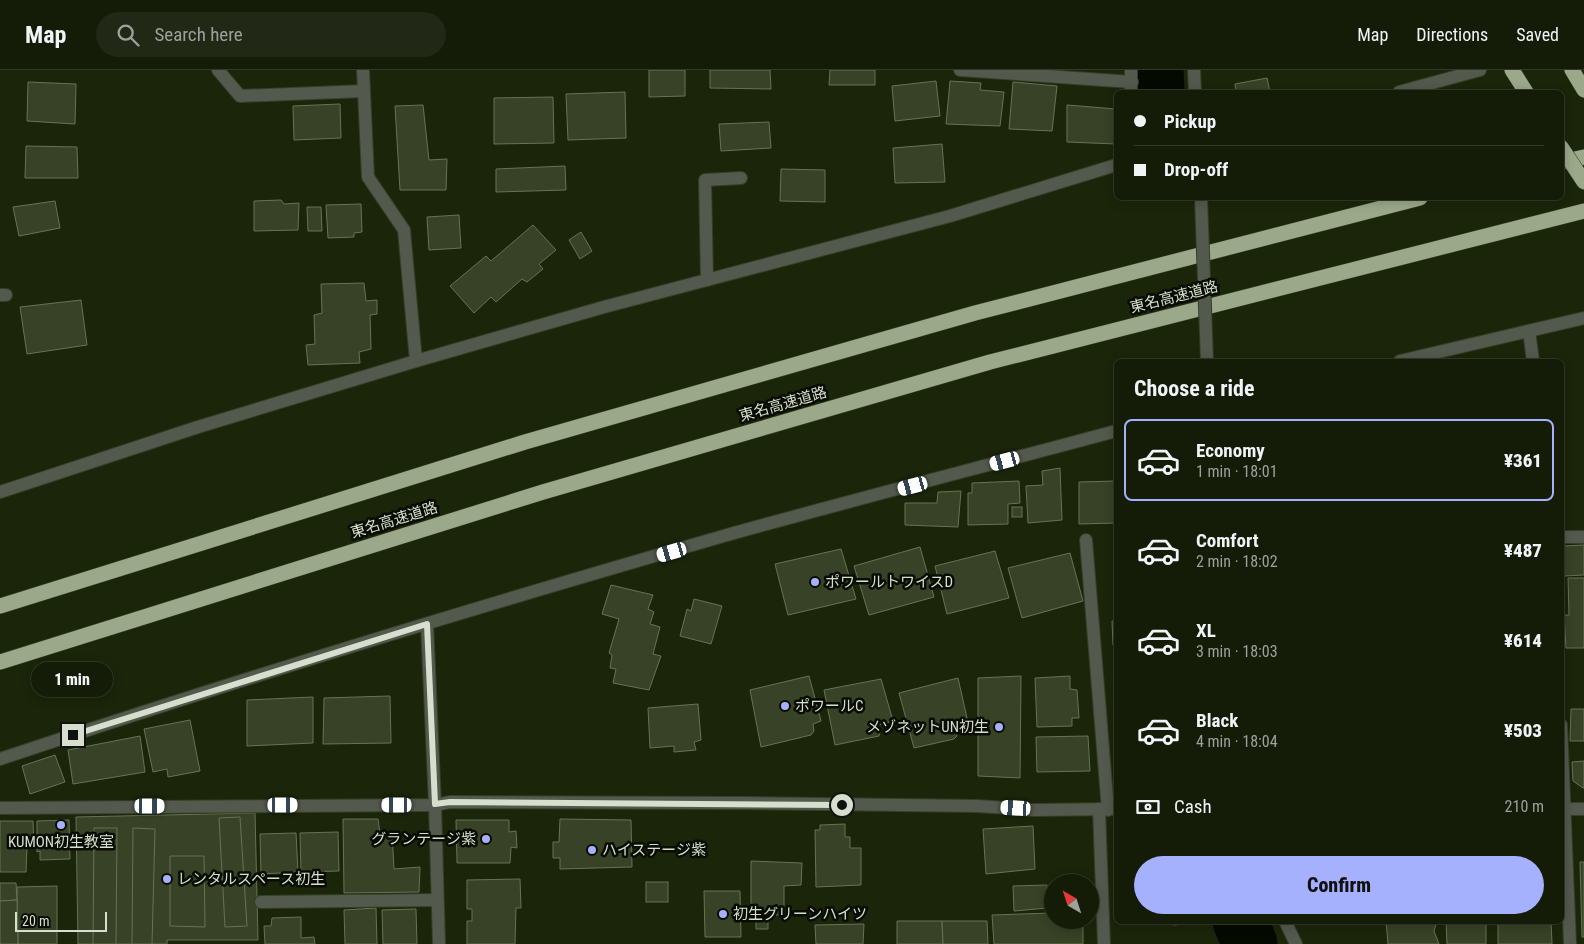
<!DOCTYPE html>
<meta charset="utf-8">
<style>
:root{--surface:#141c08;--page:#212916;--text:#f1f3f6;--muted:#9da19c;--line:#333a29;--accent:#a5b1fc}
body{margin:0;font-family:"Roboto Condensed","Noto Sans JP",sans-serif;background:var(--page);color:var(--text);height:100vh;display:flex;flex-direction:column;font-size:19px;white-space:nowrap}
*{box-sizing:border-box;margin:0}
p{font-size:16px;color:var(--muted)}
.icon{flex:none;width:28px;height:28px;fill:none;stroke:currentColor;stroke-width:2;stroke-linecap:round;stroke-linejoin:round}
.map{position:relative;flex:1;overflow:hidden}
.panel{position:absolute;left:1114px;top:289px;width:450px;height:565px;display:flex;flex-direction:column;background:var(--surface);border-radius:8px;box-shadow:0 2px 12px #0003,0 0 0 1px var(--line)}
.panel>*{flex:none}
.top-card{position:absolute;left:1114px;top:20px;width:450px;height:110px;border-radius:8px;box-shadow:0 2px 12px #0003,0 0 0 1px var(--line);display:grid;align-content:center;height:110px;padding:0 20px;background:var(--surface)}
.needle{width:32px;rotate:321deg}
.buttons{position:absolute;left:1044px;top:804px;display:grid;gap:10px}
.buttons a{display:grid;place-items:center;width:55px;height:55px;border-radius:50%;background:var(--surface);box-shadow:0 2px 12px #0003,0 0 0 1px var(--line);font-size:25px}
.scale{position:absolute;left:15px;bottom:12px;width:92px;box-sizing:border-box;padding-left:5px;border:2px solid #d7dece;border-top:0;font-size:14px;line-height:18px;white-space:nowrap;color:#d7dece;-webkit-text-stroke:4px #080c03;paint-order:stroke}
.end{position:absolute;width:22px;height:22px;margin:-11px;border:6px solid #d7dece;background:#111;box-shadow:0 0 0 2px #111}
.from{border-radius:50%}
.bubble{position:absolute;height:35px;border-radius:18px;background:var(--surface);box-shadow:0 2px 12px #0003,0 0 0 1px var(--line);font-size:16px;font-weight:800;line-height:35px;text-align:center}
.car{position:absolute;width:15px;height:30px;margin:-15px -8px;border-radius:6px;box-shadow:0 0 4px 1px #0007;background:linear-gradient(#fff 24%,#345 0 40%,#fff 0 76%,#345 0 86%,#fff 0)}
.top-card b{display:flex;align-items:center;gap:18px;height:48px;font-size:19px}
.top-card b+b{border-top:1px solid var(--line)}
.top-card i{width:12px;height:12px;background:var(--text)}
ul{padding:0;list-style:none}
li{display:flex;align-items:center;gap:15px;height:82px;margin:0 10px 8px;padding:0 10px;border:2px solid transparent;border-radius:8px}
li div{flex:1}
li b{display:block;font-size:19px}
li em{font-style:normal;font-weight:800}
li.on{border-color:var(--accent)}
li>.icon{width:45px;height:45px;stroke-width:1.5}
h2{padding:0 20px;font-size:22px;line-height:60px}
.pay{display:flex;align-items:center;gap:12px;height:55px;padding:0 20px;font-size:19px}
.pay p{margin-inline-start:auto}
.button{display:flex;gap:10px;margin-top:auto;padding:10px 20px}
.button a{flex:1;height:58px;border-radius:30px;background:var(--accent);color:#111;font-size:20px;font-weight:800;line-height:58px;text-align:center}
header{display:flex;align-items:center;gap:30px;box-sizing:border-box;height:70px;padding:0 25px;background:var(--surface);border-bottom:1px solid var(--line)}
header strong{font-size:24px}
nav{display:flex;gap:28px;margin-inline-start:auto;font-size:18px}
.search{width:350px;height:45px;background:var(--page);display:flex;align-items:center;gap:12px;box-sizing:border-box;padding:0 18px;border-radius:28px;color:var(--muted);font-size:19px}
.map>svg:first-child{display:block}
.lines{fill:none;stroke-linecap:round;stroke-linejoin:round}
.river{stroke:#040a00;stroke-width:55}
.building{fill:#374226;stroke:#677356}
.minor-casing{stroke:#353f25;stroke-width:14}
.highway-casing{stroke:#353f25;stroke-width:16}
.minor{stroke:#54594d;stroke-width:12}
.highway{stroke:#9ba889;stroke-width:15}
.minor-bridge-casing{stroke:#353f25;stroke-width:14;stroke-linecap:butt}
.highway-bridge-casing{stroke:#353f25;stroke-width:16;stroke-linecap:butt}
.minor-bridge{stroke:#54594d;stroke-width:12}
.highway-bridge{stroke:#9ba889;stroke-width:15}
.route{stroke:#d7dece;stroke-width:6}
.poi-dot{fill:#a5b1fc;stroke:#080c03;stroke-width:2}
.labels{text-anchor:middle;dominant-baseline:central;stroke-width:5;stroke-linejoin:round;paint-order:stroke}
.street-label{font-size:15px;fill:#d7dece;stroke:#080c03}
.poi-label{font-size:15px;fill:#d7dece;stroke:#080c03;text-anchor:start}
</style>
<header>
<strong>Map</strong>
<div class="search"><svg class="icon" aria-label="search" viewBox="0 0 24 24"><circle cx="10" cy="10" r="6"/><path d="M15 15l6 6"/></svg>Search here</div>
<nav><a>Map</a><a>Directions</a><a>Saved</a></nav>
</header>
<div class="map">
<svg width="1584" height="874" viewBox="0 0 1584 874">
<rect width="100%" height="100%" fill="#1b250a"/>
<g class="lines">
<g class="river">
<polyline points="1156,0 1157,22"/>
<polyline points="1240,851 1250,874"/>
</g>
</g>
<g class="building">
<polygon points="649,0 685,0 685,26 649,27"/>
<polygon points="710,0 770,0 771,19 710,18"/>
<polygon points="830,0 875,0 875,15 829,15"/>
<polygon points="1267,8 1270,22 1236,22 1235,14"/>
<polygon points="936,11 940,46 895,51 892,16"/>
<polygon points="950,11 981,13 980,20 1004,22 1000,56 946,54"/>
<polygon points="28,12 76,14 75,54 27,51"/>
<polygon points="1013,12 1057,16 1052,61 1009,59"/>
<polygon points="625,22 626,68 568,70 566,24"/>
<polygon points="553,27 554,73 494,74 494,28"/>
<polygon points="340,34 341,68 294,70 293,36"/>
<polygon points="423,35 429,90 447,89 446,120 400,120 395,36"/>
<polygon points="1067,35 1116,39 1116,74 1067,72"/>
<polygon points="769,52 771,78 721,81 719,54"/>
<polygon points="942,74 945,112 895,113 893,78"/>
<polygon points="26,76 77,77 78,108 25,108"/>
<polygon points="565,96 566,120 496,122 496,99"/>
<polygon points="781,99 825,100 825,132 780,131"/>
<polygon points="281,130 284,134 299,133 298,160 254,161 254,131"/>
<polygon points="55,131 60,158 19,166 13,137"/>
<polygon points="361,134 362,162 354,163 354,167 328,168 326,135"/>
<polygon points="307,137 321,137 322,161 308,161"/>
<polygon points="459,145 461,178 429,180 427,147"/>
<polygon points="533,155 556,180 539,194 543,199 527,212 522,209 496,232 491,227 474,243 450,216 486,186 491,191"/>
<polygon points="581,162 592,181 580,189 569,170"/>
<polygon points="364,213 366,231 377,230 377,244 370,245 371,279 359,282 360,293 308,295 306,275 315,274 314,245 322,243 321,214"/>
<polygon points="81,230 87,275 27,284 20,237"/>
<polygon points="1060,398 1062,450 1028,453 1026,416 1043,415 1042,401"/>
<polygon points="1019,411 1020,433 1008,434 1008,454 968,455 968,423 972,423 972,413"/>
<polygon points="1116,411 1116,453 1079,454 1079,412"/>
<polygon points="961,421 958,457 905,455 905,433 937,433 938,422"/>
<rect x="1012" y="437" width="10" height="10"/>
<polygon points="1584,475 1584,505 1564,506 1562,476"/>
<polygon points="920,477 934,527 869,545 854,496"/>
<polygon points="841,479 856,529 788,545 775,494"/>
<polygon points="995,481 1009,528 947,544 935,496"/>
<polygon points="1070,483 1083,531 1022,548 1008,498"/>
<polygon points="1568,508 1584,508 1584,578 1566,578 1564,545 1569,545"/>
<polygon points="611,515 653,525 648,539 654,542 650,554 660,557 653,584 661,586 649,620 613,613 616,599 610,598 612,585 609,583 619,549 602,544"/>
<polygon points="694,529 722,536 711,574 680,566 687,539 691,541"/>
<polygon points="1112,551 1116,551 1116,575 1113,575"/>
<polygon points="809,606 821,651 813,654 814,661 811,665 761,677 750,620"/>
<polygon points="1021,606 1020,708 978,706 978,608"/>
<polygon points="1070,606 1070,619 1077,620 1079,648 1072,648 1072,656 1037,657 1035,608"/>
<polygon points="958,608 969,657 955,660 957,666 954,669 914,678 899,623"/>
<polygon points="881,609 893,651 878,655 880,662 879,666 835,675 824,620"/>
<polygon points="390,626 391,673 323,674 324,628"/>
<polygon points="313,627 313,673 247,676 247,630"/>
<polygon points="698,634 701,670 694,672 696,680 674,682 674,676 650,678 648,638"/>
<polygon points="1571,639 1584,639 1584,671 1570,671"/>
<polygon points="190,650 200,701 168,707 167,699 153,702 144,659"/>
<polygon points="140,666 145,702 73,714 68,680"/>
<polygon points="1088,666 1090,701 1037,702 1036,667"/>
<polygon points="55,685 65,712 30,724 22,696"/>
<polygon points="1584,691 1584,718 1583,718 1573,711 1572,692"/>
<polygon points="255,743 258,870 167,870 167,874 78,874 76,747"/>
<polygon points="240,747 247,856 225,857 219,748"/>
<polygon points="343,749 378,749 380,764 392,762 394,799 420,797 419,822 344,823"/>
<polygon points="560,749 631,750 632,797 560,799 560,788 553,788 553,772 559,772"/>
<polygon points="69,750 70,789 40,790 40,781 37,782 37,751"/>
<polygon points="456,750 509,750 509,762 516,761 517,778 511,777 510,793 457,793"/>
<polygon points="0,751 33,751 34,776 27,777 26,802 0,802"/>
<polygon points="845,754 845,767 850,767 850,778 861,778 861,815 816,817 815,760 820,760 820,755"/>
<polygon points="1033,756 1035,799 986,804 983,759"/>
<polygon points="94,758 117,758 116,874 93,874"/>
<polygon points="133,758 155,759 152,874 132,874"/>
<polygon points="338,762 339,801 301,802 300,763"/>
<polygon points="296,763 298,802 261,804 260,764"/>
<polygon points="170,786 204,786 205,857 170,856"/>
<polygon points="751,791 802,793 801,815 784,816 784,845 768,845 768,859 756,859 756,843 751,843"/>
<polygon points="1580,792 1584,792 1584,867 1582,867"/>
<polygon points="520,809 521,838 516,838 515,874 467,874 467,851 472,851 472,839 467,839 467,810"/>
<rect x="646" y="812" width="22" height="20"/>
<polygon points="0,813 16,813 17,830 0,831"/>
<polygon points="1047,815 1048,838 1014,841 1013,816"/>
<polygon points="57,816 57,874 18,874 17,817"/>
<polygon points="704,821 740,821 741,867 705,867"/>
<polygon points="17,830 18,874 0,874 0,831"/>
<polygon points="376,838 377,874 345,874 344,840"/>
<polygon points="416,839 417,874 383,874 382,840"/>
<polygon points="1052,843 1052,850 1083,850 1083,874 994,874 992,845"/>
<polygon points="301,847 301,868 314,867 315,874 265,874 264,856 271,856 272,848"/>
<polygon points="897,851 942,851 943,874 897,874"/>
<polygon points="942,851 987,851 988,874 943,874"/>
<polygon points="1173,851 1198,851 1198,853 1173,855"/>
<polygon points="1386,851 1437,851 1434,861 1439,874 1388,874"/>
<polygon points="1446,851 1486,851 1486,874 1447,874"/>
<polygon points="1529,851 1551,851 1552,874 1498,874 1498,853"/>
<polygon points="864,854 863,874 816,874 815,855"/>
</g>
<g class="lines">
<defs>
<g id="minor">
<polyline points="218,0 240,26 364,21"/>
<polyline points="363,0 368,107 404,160 416,291"/>
<polyline points="960,0 1132,12"/>
<polyline points="1131,0 1131,22"/>
<polyline points="1194,0 1195,22"/>
<polyline points="1399,22 1480,0"/>
<polyline points="707,210 705,110 741,108"/>
<polyline points="0,225 6,225"/>
<polyline points="1529,261 1533,291"/>
<polyline points="1400,291 1584,248"/>
<polyline points="0,422 198,357 416,291 604,237 950,146 1116,95"/>
<polyline points="1561,467 1584,467"/>
<polyline points="1086,470 1108,740"/>
<polyline points="427,554 435,735 439,874"/>
<polyline points="1561,655 1570,874"/>
<path d="M0,689C240,609 483,535 727,465C856,429 986,396 1116,361"/>
<polyline points="0,738 435,735 450,732 745,733 977,736 1035,740 1116,739"/>
<polyline points="1099,739 1104,874"/>
<polyline points="1561,739 1584,739"/>
<polyline points="261,832 437,830"/>
<polyline points="1285,851 1296,874"/>
</g>
<g id="highway">
<polyline points="1512,0 1526,22"/>
<polyline points="1572,0 1584,20"/>
<polyline points="1561,92 1584,87"/>
<polyline points="0,536 525,372 975,243 1420,128"/>
<polyline points="0,592 543,422 990,292 1584,141"/>
</g>
</defs>
<use href="#minor" class="minor-casing"/>
<use href="#highway" class="highway-casing"/>
<use href="#minor" class="minor"/>
<use href="#highway" class="highway"/>
<defs>
<polyline id="minor-bridge" points="1201,128 1207,291"/>
<polyline id="highway-bridge" points="1561,77 1584,112"/>
</defs>
<use href="#minor-bridge" class="minor-bridge-casing"/>
<use href="#highway-bridge" class="highway-bridge-casing"/>
<use href="#minor-bridge" class="minor-bridge"/>
<use href="#highway-bridge" class="highway-bridge"/>
</g>
<g class="lines">
<polyline class="route" points="73,665 427,554 435,734 450,732 842,735"/>
</g>
<g class="poi-dot">
<circle cx="815" cy="512" r="5"/>
<circle cx="785" cy="636" r="5"/>
<circle cx="999" cy="657" r="5"/>
<circle cx="61" cy="755" r="5"/>
<circle cx="486" cy="769" r="5"/>
<circle cx="592" cy="780" r="5"/>
<circle cx="167" cy="809" r="5"/>
<circle cx="723" cy="844" r="5"/>
</g>
<g class="labels">
<g class="street-label">
<text transform="translate(1174 227) rotate(-14)">東名高速道路</text>
<text transform="translate(783 334) rotate(-16)">東名高速道路</text>
<text transform="translate(394 450) rotate(-17)">東名高速道路</text>
</g>
<g class="poi-label">
<text x="825" y="512">ポワールトワイスD</text>
<text x="795" y="636">ポワールC</text>
<text x="989" y="657" text-anchor="end">メゾネットUN初生</text>
<text x="476" y="769" text-anchor="end">グランテージ紫</text>
<text x="61" y="772" text-anchor="middle">KUMON初生教室</text>
<text x="602" y="780">ハイステージ紫</text>
<text x="177" y="809">レンタルスペース初生</text>
<text x="733" y="844">初生グリーンハイツ</text>
</g>
</g>
</svg>
<div class="buttons">
<a><svg class="needle" viewBox="-14 -14 28 28"><path d="M0-13l5 13h-10z" fill="#e53935"/><path d="M0 13l5-13h-10z" fill="#9da19c"/></svg></a>
</div>
<div class="scale">20 m</div>
<i class="end from" style="left:842px;top:735px"></i>
<i class="end" style="left:73px;top:665px"></i>
<div class="bubble" style="left:31px;top:592px;width:82px">1 min</div>
<i class="car" style="left:1005px;top:391px;rotate:255deg"></i>
<i class="car" style="left:913px;top:416px;rotate:255deg"></i>
<i class="car" style="left:672px;top:482px;rotate:254deg"></i>
<i class="car" style="left:283px;top:735px;rotate:90deg"></i>
<i class="car" style="left:397px;top:735px;rotate:270deg"></i>
<i class="car" style="left:150px;top:736px;rotate:90deg"></i>
<i class="car" style="left:1016px;top:738px;rotate:273deg"></i>
<div class="top-card">
<b><i class="from"></i>Pickup</b>
<b><i></i>Drop-off</b>
</div>
<section class="panel">
<h2>Choose a ride</h2>
<ul>
<li class="on"><svg class="icon" aria-label="car" viewBox="0 0 24 24"><path d="M5 17H2v-5l4-1 3-4h7l3 4 3 1v5h-3M9 17h6M6 11h13"/><circle cx="7" cy="17" r="2"/><circle cx="17" cy="17" r="2"/></svg><div><b>Economy</b><p>1 min · 18:01</p></div><em>¥361</em></li>
<li><svg class="icon" aria-label="car" viewBox="0 0 24 24"><path d="M5 17H2v-5l4-1 3-4h7l3 4 3 1v5h-3M9 17h6M6 11h13"/><circle cx="7" cy="17" r="2"/><circle cx="17" cy="17" r="2"/></svg><div><b>Comfort</b><p>2 min · 18:02</p></div><em>¥487</em></li>
<li><svg class="icon" aria-label="car" viewBox="0 0 24 24"><path d="M5 17H2v-5l4-1 3-4h7l3 4 3 1v5h-3M9 17h6M6 11h13"/><circle cx="7" cy="17" r="2"/><circle cx="17" cy="17" r="2"/></svg><div><b>XL</b><p>3 min · 18:03</p></div><em>¥614</em></li>
<li><svg class="icon" aria-label="car" viewBox="0 0 24 24"><path d="M5 17H2v-5l4-1 3-4h7l3 4 3 1v5h-3M9 17h6M6 11h13"/><circle cx="7" cy="17" r="2"/><circle cx="17" cy="17" r="2"/></svg><div><b>Black</b><p>4 min · 18:04</p></div><em>¥503</em></li>
</ul>
<div class="pay"><svg class="icon" aria-label="cash" viewBox="0 0 24 24"><path d="M3 7h18v10H3z"/><circle cx="12" cy="12" r="2"/></svg>Cash<p>210 m</p></div>
<div class="button"><a>Confirm</a></div>
</section>
</div>
